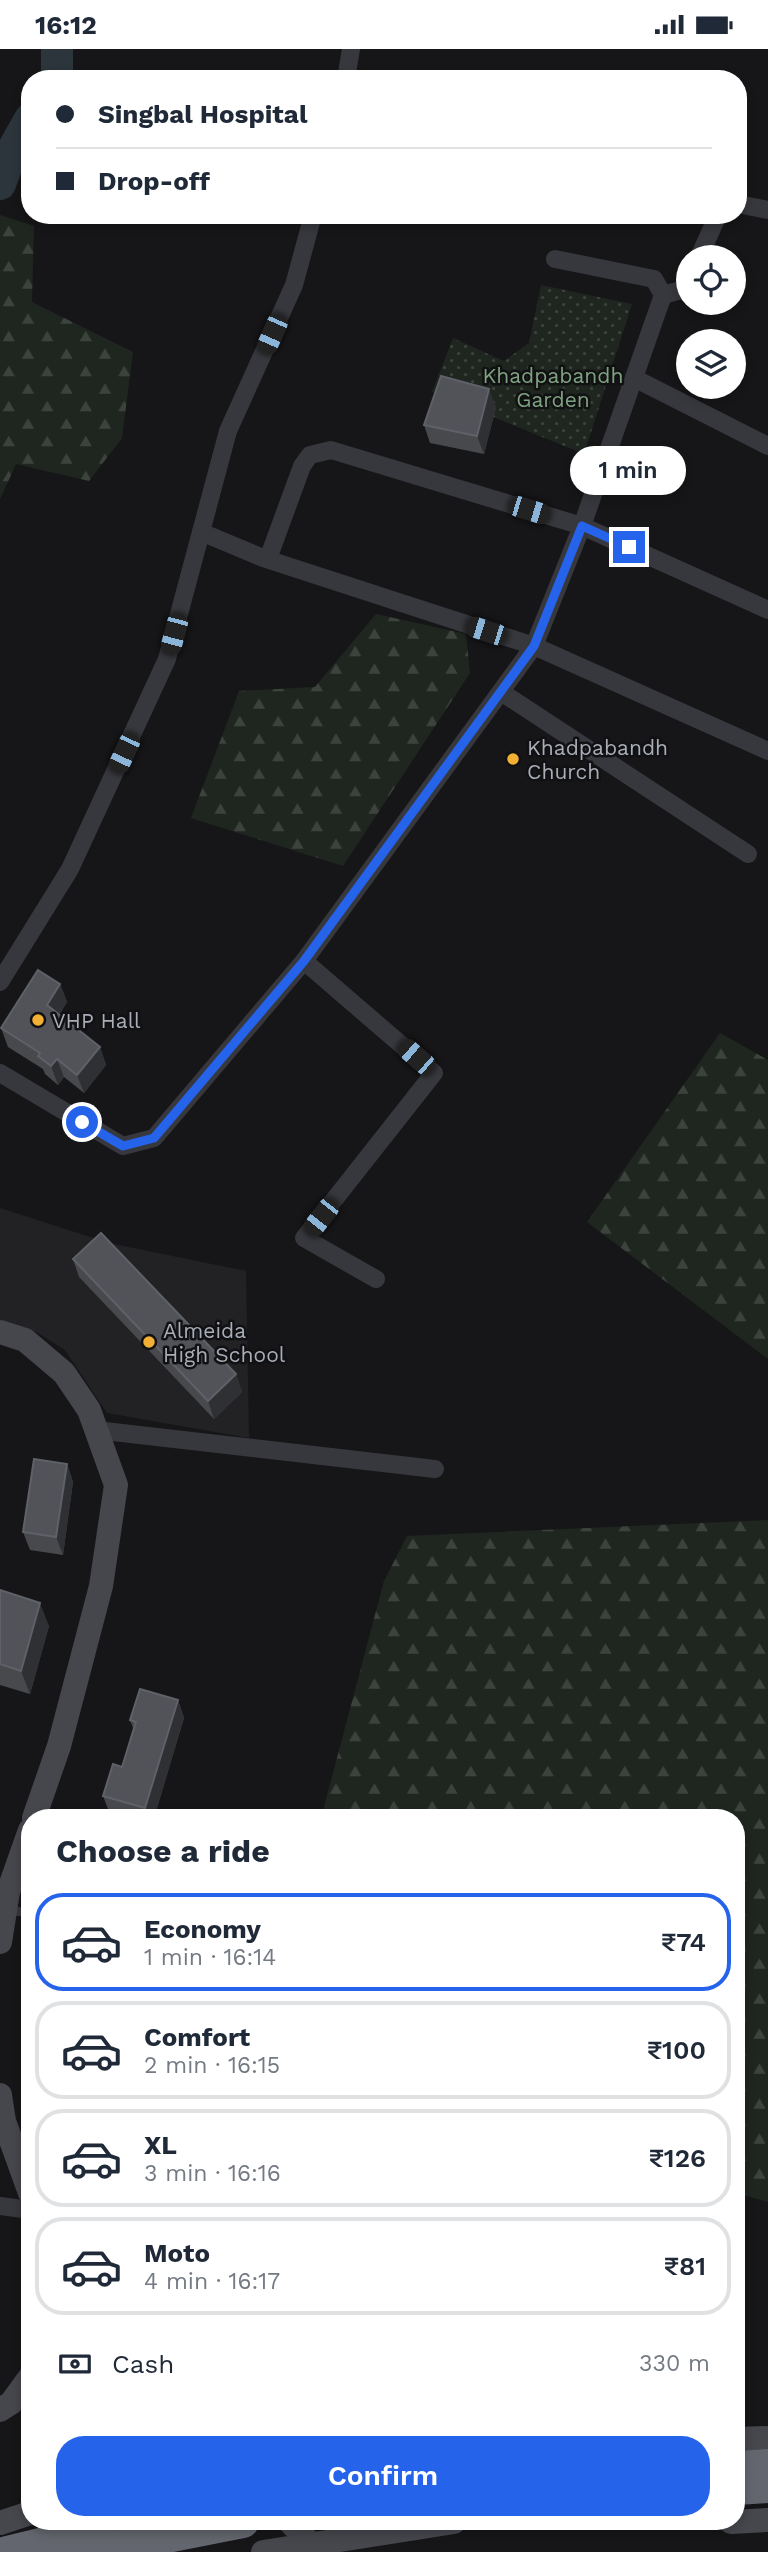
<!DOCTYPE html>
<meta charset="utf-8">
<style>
:root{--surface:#fff;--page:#f6f6f7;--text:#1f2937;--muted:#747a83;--line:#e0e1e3;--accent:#2563eb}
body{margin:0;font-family:"Work Sans",sans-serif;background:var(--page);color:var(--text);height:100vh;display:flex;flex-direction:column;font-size:26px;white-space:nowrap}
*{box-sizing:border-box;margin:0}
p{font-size:23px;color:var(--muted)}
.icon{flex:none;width:38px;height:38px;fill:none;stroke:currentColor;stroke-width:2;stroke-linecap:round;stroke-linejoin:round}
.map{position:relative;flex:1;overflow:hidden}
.side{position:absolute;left:21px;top:1760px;width:724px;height:721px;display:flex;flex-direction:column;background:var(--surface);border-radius:28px;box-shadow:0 4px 10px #0003}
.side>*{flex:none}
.guide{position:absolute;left:21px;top:21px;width:726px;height:154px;border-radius:28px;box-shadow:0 4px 10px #0003;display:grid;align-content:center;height:154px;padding:0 35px;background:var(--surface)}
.tools{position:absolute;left:676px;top:196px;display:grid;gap:14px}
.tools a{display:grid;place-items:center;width:70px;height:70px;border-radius:50%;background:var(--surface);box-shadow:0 4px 10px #0003;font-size:35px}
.end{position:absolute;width:32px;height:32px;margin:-16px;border:9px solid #2563eb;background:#fff;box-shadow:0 0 0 4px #fff}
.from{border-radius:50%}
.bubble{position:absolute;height:49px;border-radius:24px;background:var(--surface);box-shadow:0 4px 10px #0003;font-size:23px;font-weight:600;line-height:49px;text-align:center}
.car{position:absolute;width:21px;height:42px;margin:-21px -10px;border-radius:9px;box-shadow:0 0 5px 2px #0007;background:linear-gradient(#222 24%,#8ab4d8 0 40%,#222 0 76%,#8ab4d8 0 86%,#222 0)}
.guide b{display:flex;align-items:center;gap:24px;height:66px;font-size:26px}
.guide b+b{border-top:2px solid var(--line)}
.guide i{width:18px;height:18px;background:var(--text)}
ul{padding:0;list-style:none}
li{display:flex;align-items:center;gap:21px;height:98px;margin:0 14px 10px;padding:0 21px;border:4px solid var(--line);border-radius:28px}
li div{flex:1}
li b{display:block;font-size:26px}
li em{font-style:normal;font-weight:600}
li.current{border-color:var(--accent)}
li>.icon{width:63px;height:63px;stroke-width:1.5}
h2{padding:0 35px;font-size:32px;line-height:84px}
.pay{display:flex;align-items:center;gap:18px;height:77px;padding:0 35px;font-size:26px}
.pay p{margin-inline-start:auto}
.cta{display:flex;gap:14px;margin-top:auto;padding:14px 35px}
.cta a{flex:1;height:80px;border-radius:28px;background:var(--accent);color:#fff;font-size:28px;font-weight:600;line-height:80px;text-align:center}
.status{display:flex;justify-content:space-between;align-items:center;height:49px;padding:0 35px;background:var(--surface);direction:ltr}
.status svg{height:19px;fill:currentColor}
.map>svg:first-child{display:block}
.built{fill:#222225}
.grass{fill:url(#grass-dots)}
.forest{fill:url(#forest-firs)}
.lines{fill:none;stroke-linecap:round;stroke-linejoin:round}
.river{stroke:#2c353c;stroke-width:32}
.lane{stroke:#37383d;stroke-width:9}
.street{stroke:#37383d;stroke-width:18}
.secondary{stroke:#45474d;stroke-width:24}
.highway{stroke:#63666e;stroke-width:32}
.wall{fill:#47494d}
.shaded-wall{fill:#2f3033}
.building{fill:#525359;stroke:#5f6168;stroke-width:2}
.route{stroke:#2563eb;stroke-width:9}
.poi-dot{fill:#f2b134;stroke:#111113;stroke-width:2.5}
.labels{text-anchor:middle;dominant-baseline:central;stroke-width:5;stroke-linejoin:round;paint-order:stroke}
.park-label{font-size:21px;fill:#7fa381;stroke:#111113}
.poi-label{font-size:21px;fill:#a8adb8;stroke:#111113;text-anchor:start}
</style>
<div class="status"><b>16:12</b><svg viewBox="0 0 49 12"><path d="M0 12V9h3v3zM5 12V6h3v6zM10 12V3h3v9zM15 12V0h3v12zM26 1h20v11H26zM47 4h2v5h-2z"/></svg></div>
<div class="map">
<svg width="768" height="2503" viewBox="0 0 768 2503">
<defs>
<pattern id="grass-dots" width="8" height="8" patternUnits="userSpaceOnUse" patternTransform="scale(1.75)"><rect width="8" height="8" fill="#1e261f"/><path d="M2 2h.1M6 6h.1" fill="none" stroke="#3c433d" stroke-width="1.8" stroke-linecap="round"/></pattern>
<pattern id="forest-firs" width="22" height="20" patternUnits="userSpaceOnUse" patternTransform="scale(1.75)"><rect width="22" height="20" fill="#1e261f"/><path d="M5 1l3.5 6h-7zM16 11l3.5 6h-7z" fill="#3c433d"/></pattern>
</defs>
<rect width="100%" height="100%" fill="#161618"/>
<polygon class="built" points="0,1159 109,1194 246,1222 249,1389 107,1364 65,1301 38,1284 0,1271"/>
<polygon class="grass" points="541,236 632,255 584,405 432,343 453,289 504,312 529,294"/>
<g class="forest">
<polygon points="0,166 34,177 32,253 133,303 122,389 89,432 16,415 0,450"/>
<polygon points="376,565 466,585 470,624 343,817 191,769 239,642 315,638"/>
<polygon points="720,984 768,1011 768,1310 587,1173"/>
<polygon points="768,1471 768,2153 737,2144 737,1769 321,1769 384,1532 407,1487"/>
</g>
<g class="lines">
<g class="river">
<polyline points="57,0 57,30"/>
<polyline points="0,135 12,102 30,70"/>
</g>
<polyline class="lane" points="7,1861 30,1864"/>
<g class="street">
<polyline points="346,30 351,0"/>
<polyline points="738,155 768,161"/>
<polyline points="699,208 718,166"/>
<polyline points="555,210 654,230 663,246 685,240 688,233"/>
<polyline points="663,246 582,477 534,597 768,702"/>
<polyline points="634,329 768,397"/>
<polyline points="201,483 263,509 534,597 304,912 434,1024 304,1189 376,1230"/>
<polyline points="268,510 302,417 310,406 331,401 582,477 768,561"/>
<polyline points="501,643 748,805"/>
<polyline points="0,933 70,820 167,610 228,382 294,236 313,166"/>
<polyline points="0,1024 123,1097 154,1089 304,912"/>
<polyline points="96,1381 435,1420"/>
<polyline points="0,2157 30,2161"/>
</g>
<g class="secondary">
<polyline points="0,1283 25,1291 64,1324 89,1361 116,1436 101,1537 59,1697 34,1769"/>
<polyline points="0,1893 8,1843 30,1781"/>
<polyline points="0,2046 4,2072 30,2144"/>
<polyline points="0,2361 11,2354 30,2328"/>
<polyline points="737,2390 768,2389"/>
<polyline points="290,2473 309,2493"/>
<polyline points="731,2473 768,2471"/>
<polyline points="0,2474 30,2464"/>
<polyline points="263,2503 454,2473"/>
</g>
<g class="highway">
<polyline points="737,2418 768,2416"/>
<polyline points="737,2440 768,2438"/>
<polyline points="7,2503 122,2475"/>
<polyline points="91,2503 243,2473"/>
</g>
</g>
<g class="wall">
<polygon points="496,358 484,405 430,394 424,376"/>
<polygon points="60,935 67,953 59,966 100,998 106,1016 84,1044 64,1028 58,1036 45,1025 43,1020 8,998 1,979"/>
<polygon points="73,1210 236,1325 242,1343 214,1370 79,1228"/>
<polygon points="67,1415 73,1433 63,1506 30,1501 23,1483"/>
<polygon points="0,1541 49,1577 30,1645 0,1636"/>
<polygon points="178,1651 184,1669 154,1769 124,1769 110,1765 103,1747 122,1718 133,1679 130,1671"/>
</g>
<g class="shaded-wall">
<polygon points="489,340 496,358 484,405 477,387"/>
<polygon points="60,935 67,953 54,974 47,956"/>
<polygon points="100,998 106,1016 84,1044 77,1026"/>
<polygon points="57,1010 64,1028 58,1036 51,1017"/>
<polygon points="236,1325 242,1343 214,1370 208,1352"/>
<polygon points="67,1415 73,1433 63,1506 56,1488"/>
<polygon points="40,1554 49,1577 30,1645 21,1622"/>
<polygon points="178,1651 184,1669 154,1769 148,1769 145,1759"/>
</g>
<g class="building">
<polygon points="441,327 489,340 477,387 424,376"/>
<polygon points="38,921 60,935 47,956 100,998 77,1026 57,1010 51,1017 38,1007 40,1004 1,979"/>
<polygon points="101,1184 236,1325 208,1352 73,1210"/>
<polygon points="34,1410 67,1415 56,1488 23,1483"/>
<polygon points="0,1541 40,1554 21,1622 0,1615"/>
<polygon points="140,1640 178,1651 145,1759 103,1747 113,1715 122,1718 136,1673 130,1671"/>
</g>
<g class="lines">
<polyline class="route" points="82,1073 123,1097 154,1089 304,912 534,597 582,477 629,498"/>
</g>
<g class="poi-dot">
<circle cx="513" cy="710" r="7"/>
<circle cx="38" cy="971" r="7"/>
<circle cx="149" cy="1293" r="7"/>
</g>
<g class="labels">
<g class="park-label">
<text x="553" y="326">Khadpabandh<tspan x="553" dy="24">Garden</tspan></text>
</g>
<g class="poi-label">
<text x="527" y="698">Khadpabandh<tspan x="527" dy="24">Church</tspan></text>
<text x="52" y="971">VHP Hall</text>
<text x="163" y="1281">Almeida<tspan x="163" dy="24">High School</tspan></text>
</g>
</g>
</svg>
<div class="tools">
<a><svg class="icon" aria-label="locate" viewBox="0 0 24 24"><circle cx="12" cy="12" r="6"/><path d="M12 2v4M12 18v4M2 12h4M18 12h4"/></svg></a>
<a><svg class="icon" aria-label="layers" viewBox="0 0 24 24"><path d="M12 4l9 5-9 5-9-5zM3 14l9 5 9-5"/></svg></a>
</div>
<i class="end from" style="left:82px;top:1073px"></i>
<i class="end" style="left:629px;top:498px"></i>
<div class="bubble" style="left:570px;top:397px;width:116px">1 min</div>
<i class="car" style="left:272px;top:285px;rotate:204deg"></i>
<i class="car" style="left:529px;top:461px;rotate:107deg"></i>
<i class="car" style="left:486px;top:582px;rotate:288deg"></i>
<i class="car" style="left:174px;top:585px;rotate:195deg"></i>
<i class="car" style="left:124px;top:704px;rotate:205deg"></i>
<i class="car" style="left:416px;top:1008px;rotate:311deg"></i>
<i class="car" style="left:321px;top:1168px;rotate:218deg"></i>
<div class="guide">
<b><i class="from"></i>Singbal Hospital</b>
<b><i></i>Drop-off</b>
</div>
<section class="side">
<h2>Choose a ride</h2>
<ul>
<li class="current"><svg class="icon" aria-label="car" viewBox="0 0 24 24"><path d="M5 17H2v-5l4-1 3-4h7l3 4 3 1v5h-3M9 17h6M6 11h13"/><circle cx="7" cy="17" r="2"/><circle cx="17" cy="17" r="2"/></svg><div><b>Economy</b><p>1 min · 16:14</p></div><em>₹74</em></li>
<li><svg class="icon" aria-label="car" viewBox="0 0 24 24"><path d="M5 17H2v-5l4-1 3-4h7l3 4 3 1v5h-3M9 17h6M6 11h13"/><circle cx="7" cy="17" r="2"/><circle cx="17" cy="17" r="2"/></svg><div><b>Comfort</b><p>2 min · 16:15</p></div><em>₹100</em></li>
<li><svg class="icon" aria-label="car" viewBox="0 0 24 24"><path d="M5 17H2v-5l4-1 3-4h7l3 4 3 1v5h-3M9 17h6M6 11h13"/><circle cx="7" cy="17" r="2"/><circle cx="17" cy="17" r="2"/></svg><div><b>XL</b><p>3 min · 16:16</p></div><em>₹126</em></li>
<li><svg class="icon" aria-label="car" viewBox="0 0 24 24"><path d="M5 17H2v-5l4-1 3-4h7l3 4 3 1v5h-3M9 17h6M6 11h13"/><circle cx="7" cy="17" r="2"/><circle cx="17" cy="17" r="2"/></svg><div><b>Moto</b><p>4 min · 16:17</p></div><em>₹81</em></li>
</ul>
<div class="pay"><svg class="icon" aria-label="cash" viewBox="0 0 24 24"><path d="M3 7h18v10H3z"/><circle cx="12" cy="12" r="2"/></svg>Cash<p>330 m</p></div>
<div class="cta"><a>Confirm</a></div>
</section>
</div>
